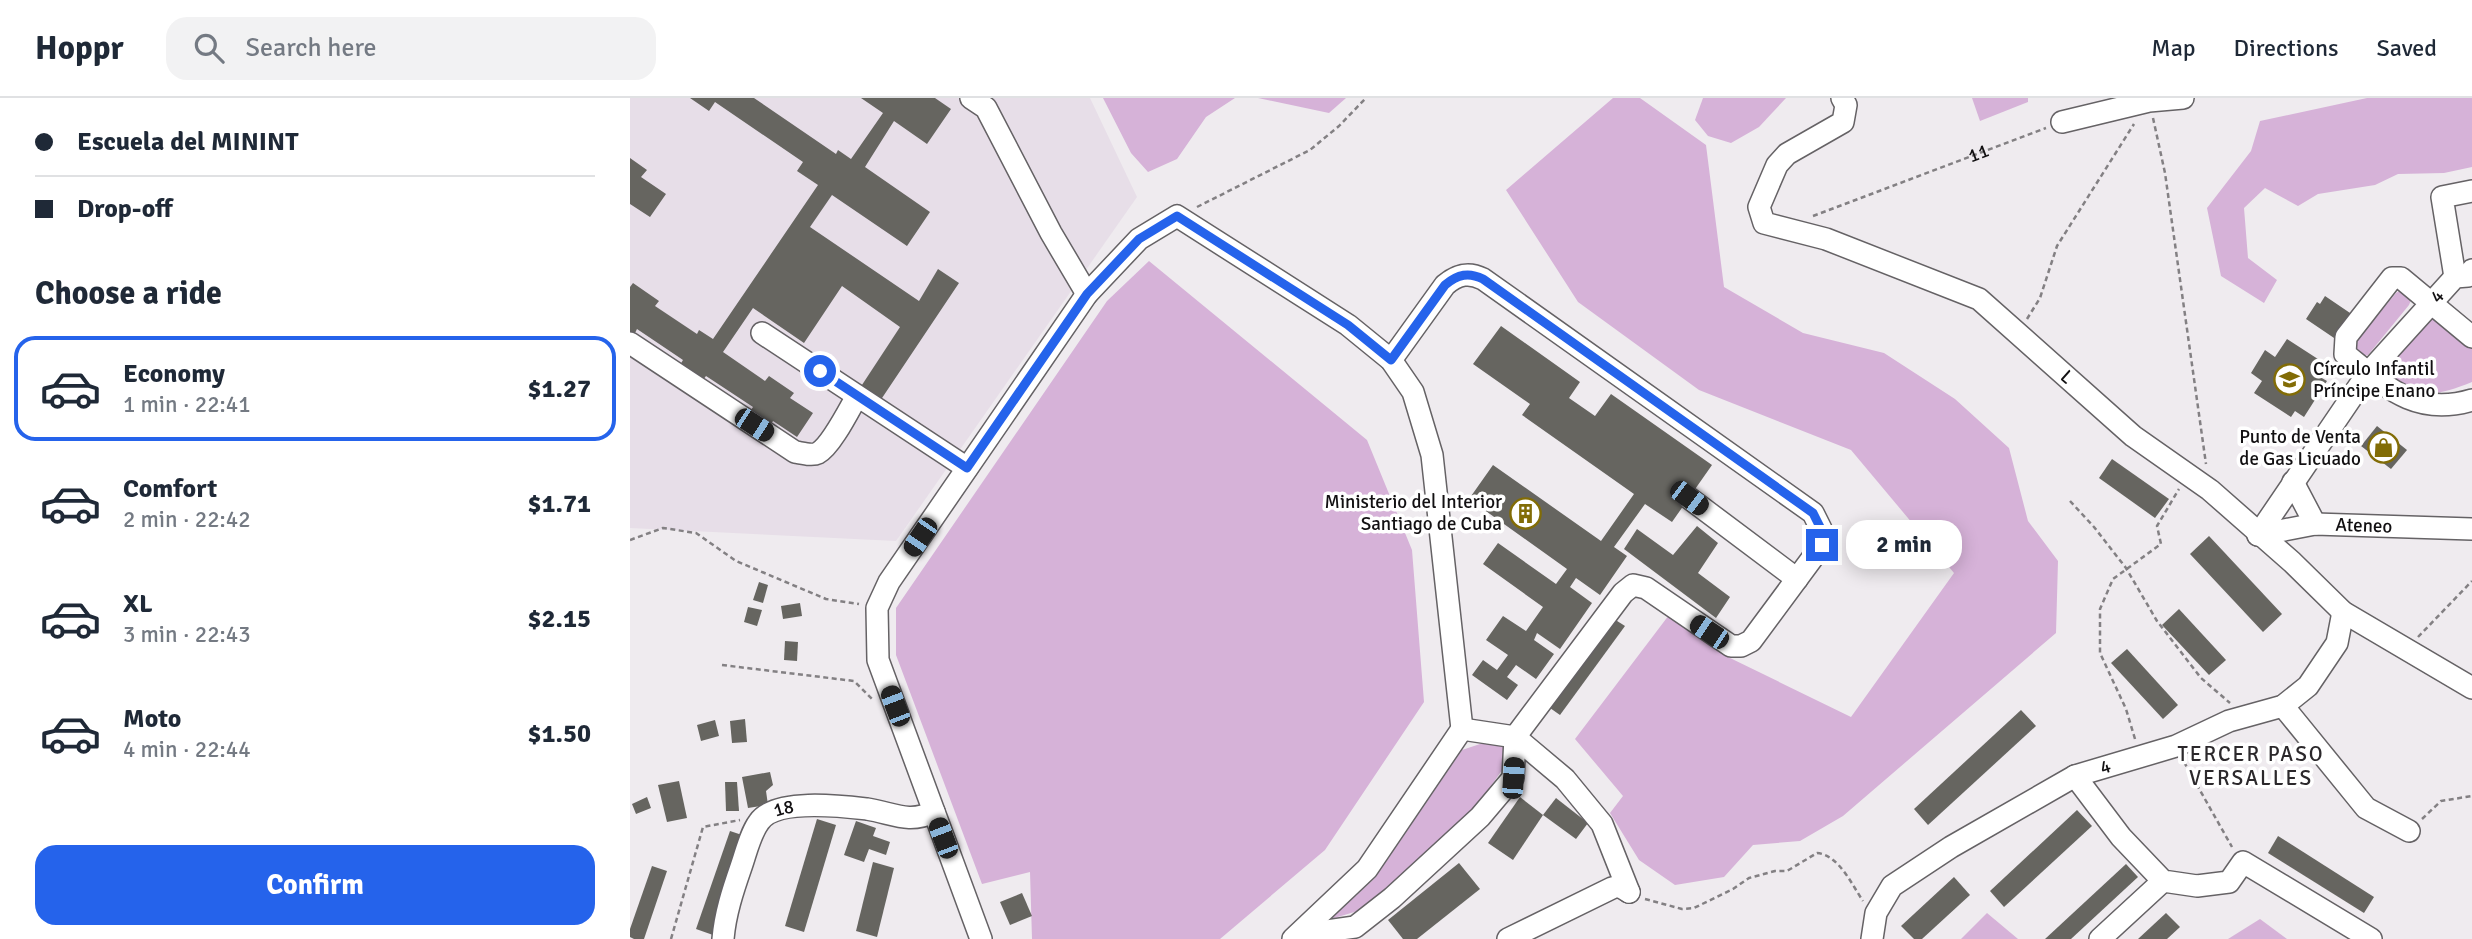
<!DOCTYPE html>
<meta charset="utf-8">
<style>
:root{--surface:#fff;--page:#f2f2f3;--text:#1f2937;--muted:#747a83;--line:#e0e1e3;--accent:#2563eb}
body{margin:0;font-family:Signika,sans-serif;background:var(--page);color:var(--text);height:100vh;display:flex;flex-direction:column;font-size:26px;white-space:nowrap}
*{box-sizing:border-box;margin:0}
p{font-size:23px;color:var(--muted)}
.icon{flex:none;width:38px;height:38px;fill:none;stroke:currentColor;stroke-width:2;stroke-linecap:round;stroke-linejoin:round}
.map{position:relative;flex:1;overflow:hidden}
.sheet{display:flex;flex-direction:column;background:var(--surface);width:630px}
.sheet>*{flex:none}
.hud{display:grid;align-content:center;height:154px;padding:0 35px;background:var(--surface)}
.end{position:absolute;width:32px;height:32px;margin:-16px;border:9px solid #2563eb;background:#fff;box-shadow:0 0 0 4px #fff}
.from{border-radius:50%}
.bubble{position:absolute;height:49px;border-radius:21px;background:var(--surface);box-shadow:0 4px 18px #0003;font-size:23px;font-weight:800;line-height:49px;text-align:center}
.car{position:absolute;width:21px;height:42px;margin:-21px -10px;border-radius:9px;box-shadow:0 0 5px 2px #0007;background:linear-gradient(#222 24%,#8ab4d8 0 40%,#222 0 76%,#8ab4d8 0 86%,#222 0)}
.hud b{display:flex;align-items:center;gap:24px;height:66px;font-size:26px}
.hud b+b{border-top:2px solid var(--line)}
.hud i{width:18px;height:18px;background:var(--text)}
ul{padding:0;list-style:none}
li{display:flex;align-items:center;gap:21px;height:105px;margin:0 14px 10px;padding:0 21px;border:4px solid transparent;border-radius:21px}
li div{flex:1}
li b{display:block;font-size:26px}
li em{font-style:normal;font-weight:800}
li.current{border-color:var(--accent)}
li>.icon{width:63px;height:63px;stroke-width:1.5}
h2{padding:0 35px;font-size:32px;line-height:84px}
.action{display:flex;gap:14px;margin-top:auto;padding:14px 35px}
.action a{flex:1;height:80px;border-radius:21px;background:var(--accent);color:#fff;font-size:28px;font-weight:800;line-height:80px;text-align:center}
header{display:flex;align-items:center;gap:42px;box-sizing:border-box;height:98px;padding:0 35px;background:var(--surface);border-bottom:2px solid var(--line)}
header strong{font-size:33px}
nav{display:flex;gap:38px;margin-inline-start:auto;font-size:24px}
.search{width:490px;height:63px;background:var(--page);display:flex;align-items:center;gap:18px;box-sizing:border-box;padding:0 24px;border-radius:21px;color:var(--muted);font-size:26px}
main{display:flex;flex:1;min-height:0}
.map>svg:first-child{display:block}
.built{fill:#e7dee8}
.green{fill:#d6b2d8}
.building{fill:#666560}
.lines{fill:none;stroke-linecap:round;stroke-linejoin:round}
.minor-casing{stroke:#656265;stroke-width:24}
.path{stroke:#838083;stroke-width:2.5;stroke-dasharray:5 3.5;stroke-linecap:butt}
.minor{stroke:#fff;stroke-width:21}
.route{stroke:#2563eb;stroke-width:9}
.labels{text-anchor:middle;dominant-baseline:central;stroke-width:7;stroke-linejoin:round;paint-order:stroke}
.street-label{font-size:19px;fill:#121012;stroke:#fff}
.poi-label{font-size:19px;fill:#121012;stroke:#fff;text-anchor:end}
.neighbourhood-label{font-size:21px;letter-spacing:2px;fill:#2b282b;stroke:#fff}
</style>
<header>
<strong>Hoppr</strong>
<div class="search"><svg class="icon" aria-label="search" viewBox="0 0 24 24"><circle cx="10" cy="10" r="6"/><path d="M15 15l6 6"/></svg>Search here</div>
<nav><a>Map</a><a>Directions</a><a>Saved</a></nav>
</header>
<main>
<section class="sheet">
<div class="hud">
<b><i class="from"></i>Escuela del MININT</b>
<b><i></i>Drop-off</b>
</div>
<h2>Choose a ride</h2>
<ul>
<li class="current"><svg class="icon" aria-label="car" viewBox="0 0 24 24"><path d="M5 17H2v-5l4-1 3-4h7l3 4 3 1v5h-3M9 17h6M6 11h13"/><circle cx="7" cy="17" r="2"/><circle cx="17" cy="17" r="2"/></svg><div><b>Economy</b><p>1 min · 22:41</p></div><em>$1.27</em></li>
<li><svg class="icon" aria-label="car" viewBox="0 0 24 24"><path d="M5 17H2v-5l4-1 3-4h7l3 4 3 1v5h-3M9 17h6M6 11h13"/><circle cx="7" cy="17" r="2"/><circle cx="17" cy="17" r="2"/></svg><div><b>Comfort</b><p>2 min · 22:42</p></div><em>$1.71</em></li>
<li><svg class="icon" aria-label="car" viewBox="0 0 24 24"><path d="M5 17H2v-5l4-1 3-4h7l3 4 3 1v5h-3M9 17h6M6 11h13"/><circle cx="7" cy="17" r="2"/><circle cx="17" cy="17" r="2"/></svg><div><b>XL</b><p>3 min · 22:43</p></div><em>$2.15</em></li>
<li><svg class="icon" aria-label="car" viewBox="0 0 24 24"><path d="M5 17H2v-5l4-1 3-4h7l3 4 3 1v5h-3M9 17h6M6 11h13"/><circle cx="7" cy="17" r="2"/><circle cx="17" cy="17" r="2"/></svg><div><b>Moto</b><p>4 min · 22:44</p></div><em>$1.50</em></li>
</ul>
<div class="action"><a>Confirm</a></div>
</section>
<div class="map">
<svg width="1842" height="841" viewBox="0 0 1842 841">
<rect width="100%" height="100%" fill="#efebef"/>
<polygon class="built" points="0,0 460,0 507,99 266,443 0,430"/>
<g class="green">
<polygon points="473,0 605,0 576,19 547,61 518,74 501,55"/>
<polygon points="628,0 716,0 699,15"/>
<polygon points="983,0 1010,0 1076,47 1094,189 1173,235 1254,255 1325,301 1379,350 1398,423 1428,463 1426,535 1213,718 1170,743 1123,747 1094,779 1045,787 1009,762 980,715 993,698 945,641 1039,517 1098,559 1221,619 1324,475 1221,352 1069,292 948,204 876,92"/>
<polygon points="1073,0 1156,0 1129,29 1101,45 1078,38 1065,22"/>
<polygon points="1342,0 1398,0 1398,4 1350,23"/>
<polygon points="1737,0 1842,0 1842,69 1814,75 1768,76 1745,87 1688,96 1668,108 1635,90 1614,110 1618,160 1647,182 1634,205 1591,178 1577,110 1621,53 1630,23"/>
<polygon points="519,163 737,342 782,452 794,604 695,752 590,841 402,841 400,774 352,786 266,557 266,510 477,203"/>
<polygon points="1771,192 1781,202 1779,207 1738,257 1732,258 1725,254 1725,245 1766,195"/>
<path d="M1796,222H1806L1842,249V284C1807,298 1792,301 1760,279L1758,267Z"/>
<polygon points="874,644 872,672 846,710 731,812 701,821 745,780 832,652 853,645"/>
<polygon points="1357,815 1388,841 1331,841"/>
<polygon points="1630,821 1657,841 1598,841"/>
</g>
<g class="building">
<polygon points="60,0 124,0 206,56 208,52 221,61 253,15 231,0 305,0 321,11 297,46 264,23 235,69 300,114 277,148 202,97 180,129 289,203 308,171 329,185 248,306 228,293 270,229 212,188 174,245 123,210 93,254 135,283 139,278 164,295 160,300 183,315 167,339 143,323 140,328 119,315 123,309 76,278 73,282 50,267 53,262 7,231 4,237 0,234 0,189 3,185 29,203 25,208 67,236 69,232 83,241 188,87 167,73 173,64 85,4 79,13"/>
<polygon points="0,60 17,72 11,79 36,96 20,119 0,106"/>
<polygon points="1695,198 1723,217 1707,242 1676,221 1687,204 1690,206"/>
<polygon points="871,228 950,284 939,300 965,318 981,296 1082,367 1042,424 1015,406 984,449 997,458 970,497 946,480 940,489 962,505 930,551 907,535 904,542 924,556 906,581 886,567 877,579 888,587 877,602 842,577 853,562 867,572 878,557 856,542 873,518 896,533 913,509 853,466 868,445 926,486 937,471 839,401 863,367 971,443 1004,396 892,317 900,306 843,266"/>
<polygon points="1657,241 1691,263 1683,275 1697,283 1674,319 1665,313 1661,319 1624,295 1632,283 1621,275 1635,252 1645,259"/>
<polygon points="1747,328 1777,352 1761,371 1731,348"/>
<polygon points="1482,361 1539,401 1525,420 1469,380"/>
<polygon points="1067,428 1088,445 1068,475 1100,499 1086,520 994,451 1007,431 1043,457"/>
<polygon points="1579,438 1652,516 1633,534 1560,456"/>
<polygon points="129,484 138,487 133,505 123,502"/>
<polygon points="170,505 172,518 153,521 151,508"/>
<polygon points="118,509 132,512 127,528 114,524"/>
<polygon points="1549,511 1596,562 1579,577 1532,527"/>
<polygon points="984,521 995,528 930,617 920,610"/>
<polygon points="155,543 168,544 167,563 154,562"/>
<polygon points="1497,551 1548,607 1533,621 1481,565"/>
<polygon points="1391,612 1406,628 1298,727 1284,711"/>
<polygon points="115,621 117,644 102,645 100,623"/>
<polygon points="85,622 89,638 71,643 67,627"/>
<polygon points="140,674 143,687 136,693 138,707 118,710 112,679"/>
<polygon points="49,683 57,720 37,724 28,687"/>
<polygon points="95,684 107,684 109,713 96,713"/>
<polygon points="17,699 21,710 6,716 2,706"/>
<polygon points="890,699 913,717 883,762 858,745"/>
<polygon points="926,700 958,725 946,741 913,717"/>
<polygon points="1447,712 1462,728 1374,809 1360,793"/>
<polygon points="187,721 206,727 174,834 155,828"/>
<polygon points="226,723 246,730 243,738 260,744 256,757 239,751 234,764 214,757"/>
<polygon points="100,733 118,739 83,837 66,831"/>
<polygon points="1648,738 1744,799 1734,815 1638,755"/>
<polygon points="243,764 264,770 247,839 226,833"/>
<polygon points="829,765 850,791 787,841 773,841 758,822"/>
<polygon points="1496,766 1508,779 1441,841 1415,841"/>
<polygon points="22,768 37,773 14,841 4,841 0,839 0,831"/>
<polygon points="1324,779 1340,797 1292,841 1284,841 1271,828"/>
<polygon points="392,795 402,818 380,827 370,804"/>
<polygon points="1536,815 1550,829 1537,841 1508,841"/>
</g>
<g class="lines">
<defs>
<g id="minor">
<polyline points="341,0 356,10 421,135 457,196"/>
<path id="s2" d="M1212,0L1216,7L1213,24L1157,56L1147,67L1129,109L1134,125L1196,141L1349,201L1503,338L1580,392L1662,464L1713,514L1842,590"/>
<polyline points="1432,24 1519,3 1553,0"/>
<polyline points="1825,179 1812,99 1842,93"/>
<polyline points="132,235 337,370"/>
<path d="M1842,239L1771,180H1762L1716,239L1715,256C1756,289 1786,319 1842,302"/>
<path d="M0,245L165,354C172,355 182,358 188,355C201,348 219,312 227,298"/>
<path d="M761,262L815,187C828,176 839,174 853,181L1183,415L1191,431L1192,447L1121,543L1111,548H1101L1016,490L1003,487L993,495L885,639L832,631"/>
<polyline points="1663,384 1685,426"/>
<polyline points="1059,400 1167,481"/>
<path id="s3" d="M1628,437L1738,275L1825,179L1838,178L1842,172"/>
<path id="s4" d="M1628,437L1685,426L1842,431"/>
<polyline points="1653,608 1736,710 1779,733"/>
<polyline points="885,639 935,681 972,726 999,794"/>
<polyline points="1445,678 1491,739 1533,783 1567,788 1599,784 1613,764 1741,841"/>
<polyline points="669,837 725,829 762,800 850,719 883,680 885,639"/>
<path id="s5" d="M93,841C95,816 103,792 111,769C116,755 120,736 129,724C145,700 211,708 237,711C263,715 278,726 304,714"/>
<polyline points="351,841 248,562 247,510 259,484 457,196 509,141 547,118 718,227 761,262 783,294 802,357 832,631 737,771 663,841"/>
<polyline points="878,841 982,790 989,788 999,794"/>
<path id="s6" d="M1242,841L1246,815L1262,788L1321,749L1445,678L1546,648L1599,623L1653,608L1678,588L1707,545L1713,514"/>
<polyline points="1470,841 1533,783"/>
</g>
</defs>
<use href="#minor" class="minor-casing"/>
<g class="path">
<polyline points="1523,20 1535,75 1576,366"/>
<polyline points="567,109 680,52 709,28 736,0"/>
<path id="s1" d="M1183,118L1416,30"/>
<polyline points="1397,221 1410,200 1427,148 1504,26"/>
<polyline points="1440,403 1464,429 1496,470 1527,523 1571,580 1600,605"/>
<polyline points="0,442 33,430 66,435 106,463 196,501 229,506"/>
<polyline points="1788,539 1842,483"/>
<polyline points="92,567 224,583 244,603"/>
<polyline points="1505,641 1496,611 1470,555 1470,511 1483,481 1531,446 1527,428 1549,391"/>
<polyline points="1554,664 1602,749"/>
<polyline points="1792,721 1811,703 1842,698"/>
<path d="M1015,801L1052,811L1064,810L1103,791L1119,780L1145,773H1157L1187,755C1209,757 1222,787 1233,803"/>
<polyline points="41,841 73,729 110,722"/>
</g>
<use href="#minor" class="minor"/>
</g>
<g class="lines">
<path class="route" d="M190,273L337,370L457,196L509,141L547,118L718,227L761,262L815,187C828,176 839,174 853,181L1183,415L1191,431L1192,447"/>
</g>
<defs>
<symbol id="school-ring" viewBox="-11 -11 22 22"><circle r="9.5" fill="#fff" stroke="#826c06" stroke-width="1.5"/><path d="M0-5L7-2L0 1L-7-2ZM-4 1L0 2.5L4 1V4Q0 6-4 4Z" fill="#826c06"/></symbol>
<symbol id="shop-ring" viewBox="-11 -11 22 22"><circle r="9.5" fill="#fff" stroke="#826c06" stroke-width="1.5"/><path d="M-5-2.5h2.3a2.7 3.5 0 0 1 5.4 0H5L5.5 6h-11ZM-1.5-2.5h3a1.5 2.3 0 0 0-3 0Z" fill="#826c06"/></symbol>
<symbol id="building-ring" viewBox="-11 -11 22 22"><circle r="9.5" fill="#fff" stroke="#826c06" stroke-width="1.5"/><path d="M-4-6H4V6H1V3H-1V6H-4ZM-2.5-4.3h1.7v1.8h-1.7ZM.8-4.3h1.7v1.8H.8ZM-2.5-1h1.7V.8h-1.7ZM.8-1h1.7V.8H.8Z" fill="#826c06"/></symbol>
</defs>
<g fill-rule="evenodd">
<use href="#school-ring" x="1642" y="264" width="35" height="35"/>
<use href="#shop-ring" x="1736" y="332" width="35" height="35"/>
<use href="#building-ring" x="878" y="398" width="35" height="35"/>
</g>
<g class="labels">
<g class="street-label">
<text stroke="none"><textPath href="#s1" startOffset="177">11</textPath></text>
<text stroke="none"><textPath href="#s3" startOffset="299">4</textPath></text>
<text stroke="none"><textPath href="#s2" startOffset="513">L</textPath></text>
<text stroke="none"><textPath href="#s4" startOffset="107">Ateneo</textPath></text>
<text stroke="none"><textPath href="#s6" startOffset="303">4</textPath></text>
<text stroke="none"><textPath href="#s5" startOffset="152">18</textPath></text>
</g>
<g class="poi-label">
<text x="1683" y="271" text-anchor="start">Círculo Infantil<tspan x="1683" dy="22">Príncipe Enano</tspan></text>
<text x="1731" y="339">Punto de Venta<tspan x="1731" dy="22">de Gas Licuado</tspan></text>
<text x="872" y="404">Ministerio del Interior<tspan x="872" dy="22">Santiago de Cuba</tspan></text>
</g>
<g class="neighbourhood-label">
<text x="1621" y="656">TERCER PASO<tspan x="1621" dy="24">VERSALLES</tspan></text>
</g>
</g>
</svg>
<i class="end from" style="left:190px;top:273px"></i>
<i class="end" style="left:1192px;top:447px"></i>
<div class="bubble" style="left:1216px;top:422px;width:116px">2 min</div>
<i class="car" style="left:124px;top:327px;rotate:123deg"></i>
<i class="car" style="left:1059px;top:400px;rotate:127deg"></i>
<i class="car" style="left:290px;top:439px;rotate:214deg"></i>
<i class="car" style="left:1079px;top:534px;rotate:304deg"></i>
<i class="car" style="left:265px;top:608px;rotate:339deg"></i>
<i class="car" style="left:883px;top:680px;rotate:4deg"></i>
<i class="car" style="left:313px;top:740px;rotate:339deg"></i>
</div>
</main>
